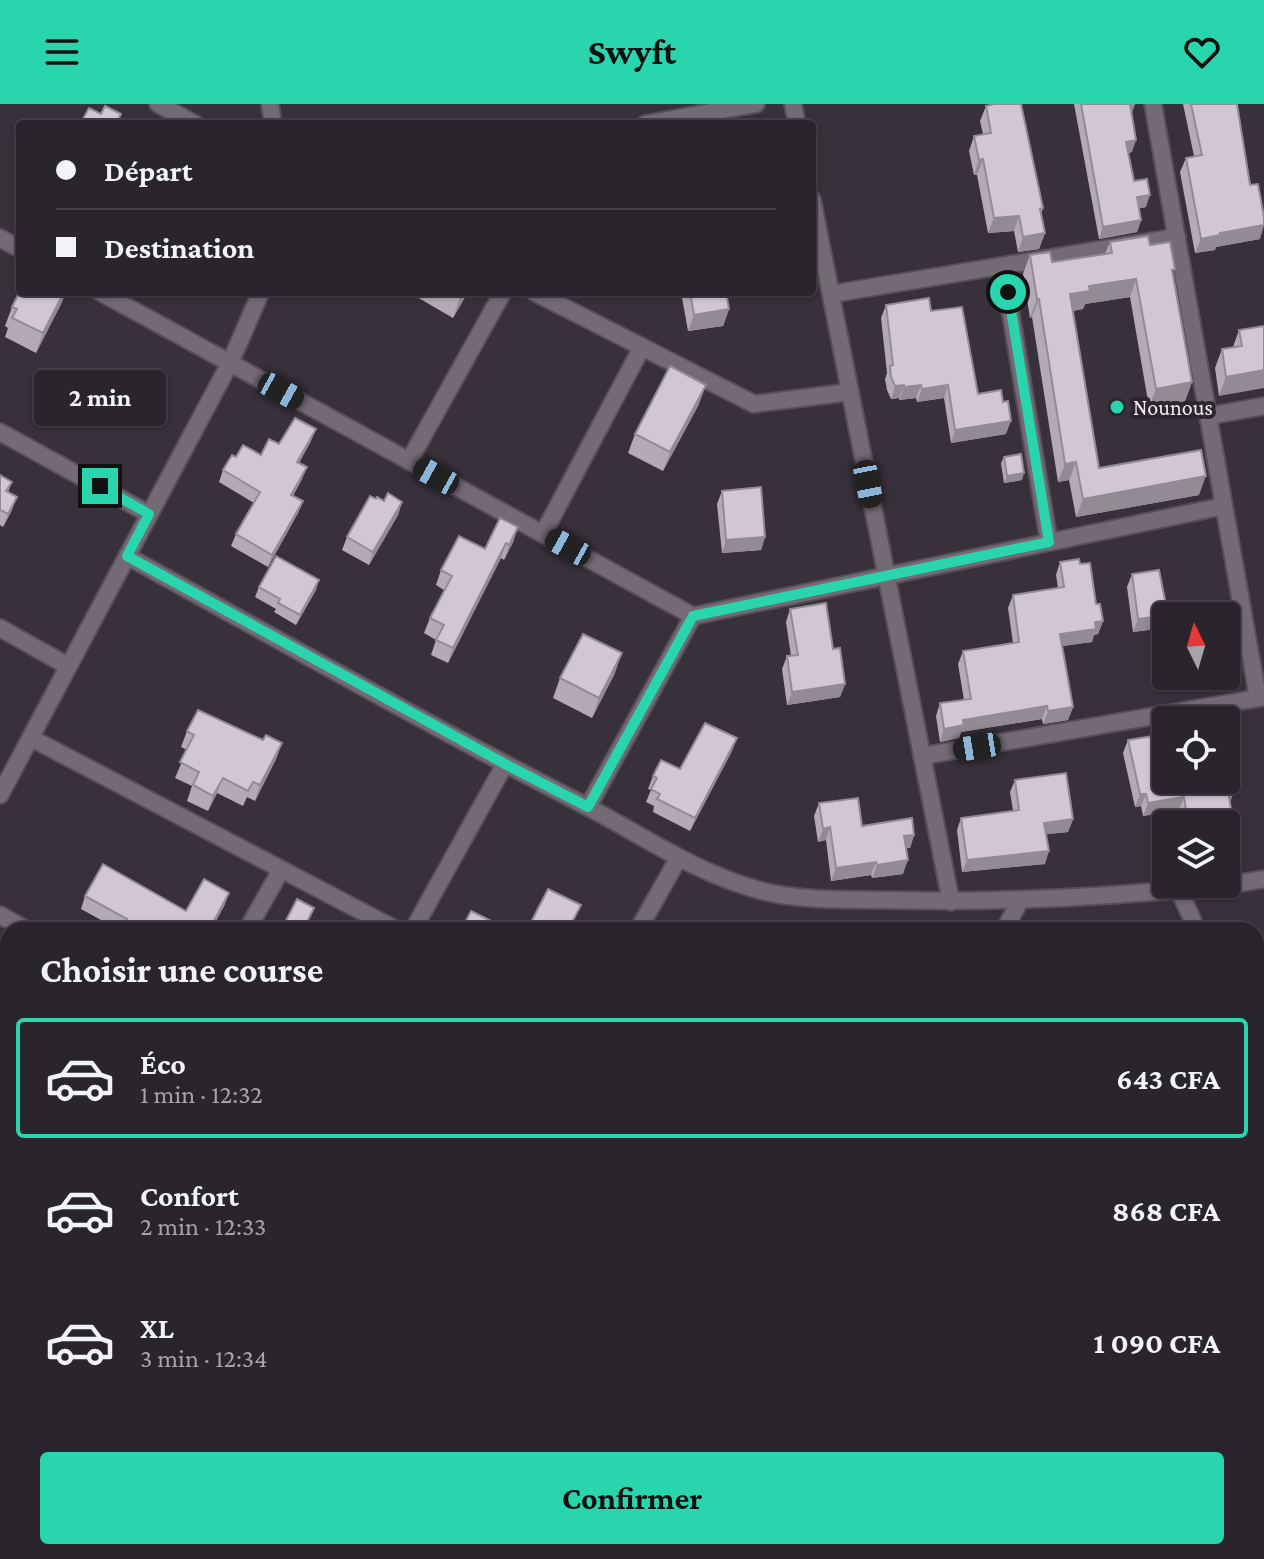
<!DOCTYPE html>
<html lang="fr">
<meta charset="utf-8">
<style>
:root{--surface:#2a242c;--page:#363038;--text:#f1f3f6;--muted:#a5a4a9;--line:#464148;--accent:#29d5ac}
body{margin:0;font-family:"Crimson Pro",serif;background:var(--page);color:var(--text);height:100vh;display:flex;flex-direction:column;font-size:30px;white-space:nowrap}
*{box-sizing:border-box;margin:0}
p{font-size:26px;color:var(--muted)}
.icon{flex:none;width:44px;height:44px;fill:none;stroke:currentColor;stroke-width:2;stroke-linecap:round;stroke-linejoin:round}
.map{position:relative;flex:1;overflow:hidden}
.side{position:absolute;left:0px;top:818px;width:1264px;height:638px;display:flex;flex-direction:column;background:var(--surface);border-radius:24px 24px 0 0;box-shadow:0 2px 6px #0004,0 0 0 2px var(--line)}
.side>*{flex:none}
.hud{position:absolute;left:16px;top:16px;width:800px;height:176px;border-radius:8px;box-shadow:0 2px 6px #0004,0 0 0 2px var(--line);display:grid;align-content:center;height:176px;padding:0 40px;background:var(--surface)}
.needle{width:52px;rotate:355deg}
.controls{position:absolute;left:1152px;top:498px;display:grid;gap:16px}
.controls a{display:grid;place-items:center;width:88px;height:88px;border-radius:8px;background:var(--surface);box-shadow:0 2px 6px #0004,0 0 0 2px var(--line);font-size:40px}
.end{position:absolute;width:36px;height:36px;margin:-18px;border:10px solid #29d5ac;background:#111;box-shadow:0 0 0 4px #111}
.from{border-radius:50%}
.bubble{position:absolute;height:56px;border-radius:8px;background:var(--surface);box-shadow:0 2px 6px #0004,0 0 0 2px var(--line);font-size:26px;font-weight:700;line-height:56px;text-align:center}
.car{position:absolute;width:24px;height:48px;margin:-24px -12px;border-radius:10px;box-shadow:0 0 6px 2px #0007;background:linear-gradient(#222 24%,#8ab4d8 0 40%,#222 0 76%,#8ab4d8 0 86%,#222 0)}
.hud b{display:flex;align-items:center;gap:28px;height:76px;font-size:30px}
.hud b+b{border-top:2px solid var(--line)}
.hud i{width:20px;height:20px;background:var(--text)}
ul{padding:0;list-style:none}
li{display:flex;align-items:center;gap:24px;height:120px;margin:0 16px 12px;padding:0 24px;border:4px solid transparent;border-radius:8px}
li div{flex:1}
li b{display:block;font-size:30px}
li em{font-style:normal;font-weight:700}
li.selected{border-color:var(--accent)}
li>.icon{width:72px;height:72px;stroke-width:1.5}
h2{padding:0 40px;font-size:36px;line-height:96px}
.action{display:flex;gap:16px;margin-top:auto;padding:16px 40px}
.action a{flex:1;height:92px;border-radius:8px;background:var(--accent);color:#111;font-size:32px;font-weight:700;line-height:92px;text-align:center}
header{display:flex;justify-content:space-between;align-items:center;height:104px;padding:0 40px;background:var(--accent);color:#111;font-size:36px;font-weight:700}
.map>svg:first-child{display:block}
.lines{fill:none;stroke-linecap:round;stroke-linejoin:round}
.street-casing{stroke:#574f58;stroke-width:20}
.street{stroke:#736a75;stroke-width:16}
.wall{fill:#b4aab5}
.shaded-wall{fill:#928b93}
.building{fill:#d1c6d2;stroke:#928b93;stroke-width:2}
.route{stroke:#29d5ac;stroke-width:10}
.poi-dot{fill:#29d5ac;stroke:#2e262f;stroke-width:3}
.labels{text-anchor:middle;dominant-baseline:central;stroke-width:8;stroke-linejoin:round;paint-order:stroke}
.poi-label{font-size:22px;fill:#f2edf3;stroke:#2e262f;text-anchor:start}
</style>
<header><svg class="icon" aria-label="menu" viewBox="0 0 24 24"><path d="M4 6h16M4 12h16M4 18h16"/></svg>Swyft<svg class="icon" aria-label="heart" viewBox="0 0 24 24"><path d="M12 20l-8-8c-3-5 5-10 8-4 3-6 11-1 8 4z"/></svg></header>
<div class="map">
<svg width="1264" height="1455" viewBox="0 0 1264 1455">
<rect width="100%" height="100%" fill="#38303a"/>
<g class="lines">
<defs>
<g id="street">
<polyline points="158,0 195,20"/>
<polyline points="270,0 273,20"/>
<polyline points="793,0 797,20"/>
<polyline points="1153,0 1258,594"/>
<polyline points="645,20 756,0"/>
<polyline points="812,95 951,798"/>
<polyline points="0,134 20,145"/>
<polyline points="1003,163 1049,438"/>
<polyline points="100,188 693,512 1224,402"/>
<polyline points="534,188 754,300 850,288"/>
<polyline points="831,190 1177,133"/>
<polyline points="1208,312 1264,302"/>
<polyline points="0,328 149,410"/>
<polyline points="409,357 503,188"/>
<polyline points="543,430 642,243"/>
<path d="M127,452C277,535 427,620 580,699C643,731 692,768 762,787C801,797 844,795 884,796C960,798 1035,796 1111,791C1162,787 1214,784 1264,775"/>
<polyline points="0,524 68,562"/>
<polyline points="31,634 397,826"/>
<polyline points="922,652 1264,593"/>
<polyline points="0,691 230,259 261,188"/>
<polyline points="588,703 693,512"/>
<polyline points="1179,786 1197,826"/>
<polyline points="0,811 27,826"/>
<polyline points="247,826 281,766"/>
<polyline points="413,826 505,660"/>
<polyline points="638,826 678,755"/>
<polyline points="1004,826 1020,797"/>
<polyline points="1256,910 1264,918"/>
<polyline points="0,1027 8,1031"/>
<polyline points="1256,1071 1264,1062"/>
<polyline points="0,1297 8,1302"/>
<polyline points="277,1448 290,1455"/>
<polyline points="764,1448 776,1455"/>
<polyline points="1140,1448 1140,1455"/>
<polyline points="671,1455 675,1448"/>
<polyline points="916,1455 921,1448"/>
</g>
</defs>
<use href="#street" class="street-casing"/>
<use href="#street" class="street"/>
</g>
<g class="wall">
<polygon points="1074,0 1135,0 1131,9 1132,48 1128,49 1134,77 1146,103 1139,104 1141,116 1137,128 1099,135"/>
<polygon points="1183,0 1237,0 1260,135 1216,143 1215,146 1195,149 1180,68 1186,54 1194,52"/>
<polygon points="986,2 1043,104 1041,110 1045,129 1039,145 1018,148 1014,127 988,129 977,71 974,71 969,47 974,32 983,30 980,17"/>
<polygon points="1110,138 1150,141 1173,171 1192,278 1185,297 1149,303 1130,193 1085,200 1083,205 1073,207 1099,364 1199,391 1076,413 1069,376 1058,378 1032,213 1030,214 1023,170 1030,151 1052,158 1105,150"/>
<polygon points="20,188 66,188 61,200 36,249 5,233 8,224 5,222 12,203"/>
<polygon points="411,188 468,188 453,214 410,189"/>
<polygon points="681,188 726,188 729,205 723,222 688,227"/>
<polygon points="886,201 931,207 978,290 1006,330 951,339 944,294 917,298 916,294 899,296 899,294 891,295 887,286 885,275 887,269 881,214"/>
<polygon points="1264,222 1219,292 1215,264 1222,245 1233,243 1239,226"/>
<polygon points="699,300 663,367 628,349 635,330"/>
<polygon points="311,337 299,359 302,375 293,392 303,397 298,409 268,463 231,442 236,430 254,399 219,378 223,366 236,353 261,351 279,340"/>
<polygon points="1004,353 1022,376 1004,379 1001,359"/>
<polygon points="0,371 12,378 8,388 12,406 3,423 0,421"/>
<polygon points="722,387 765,433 761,446 722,449 717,400"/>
<polygon points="376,395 384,397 402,398 398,411 369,461 342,446 347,433"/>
<polygon points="518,423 513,438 504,456 501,454 448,559 431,551 436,536 424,529 430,514 444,486 436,481 441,466 485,445"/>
<polygon points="1060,458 1080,460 1103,517 1098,530 1094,531 1092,538 1062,542 1073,603 1068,616 1043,620 1042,615 961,628 959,634 940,638 936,612 940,599 964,596 958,560 963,547 1013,539 1008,504 1013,491 1058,484 1056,471"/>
<polygon points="1132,470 1168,512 1163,524 1133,528 1127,483"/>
<polygon points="259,483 316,486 296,521 274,508 276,505 255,493"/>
<polygon points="790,505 833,545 845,580 840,593 787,601 782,565 787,552 791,552 786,518"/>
<polygon points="615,569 592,614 553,594 560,574"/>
<polygon points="1181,572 1221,572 1219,577 1206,579 1204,585 1184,588"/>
<polygon points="187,627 282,639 276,655 255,697 247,693 243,702 217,689 208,707 187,697 192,682 175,674 187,646 181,643"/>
<polygon points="1128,636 1166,676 1230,698 1235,729 1230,742 1229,742 1226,720 1181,720 1179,706 1143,712 1141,702 1135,703 1123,649"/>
<polygon points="732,647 690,727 653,708 654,702 646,698 651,686 648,685 653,672 680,665"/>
<polygon points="1015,676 1073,715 1068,728 1046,730 1045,760 962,768 957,726 961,714 1013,707 1010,688"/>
<polygon points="819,699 862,722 914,731 910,744 906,744 903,770 872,774 871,771 831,777 826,736 818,738 814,712"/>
<polygon points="229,789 224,802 211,826 119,826 81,805 85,792 186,807"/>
<polygon points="0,1194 8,1234 0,1248"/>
</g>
<g class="shaded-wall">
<polygon points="1129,0 1135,0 1132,9 1125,10"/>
<polygon points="1136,36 1132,48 1122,50 1126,38"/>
<polygon points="983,55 977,71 974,71 979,56"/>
<polygon points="1150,91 1146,103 1132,106 1137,93"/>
<polygon points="1019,112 1014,127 988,129 994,114"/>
<polygon points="1141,116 1137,128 1099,135 1103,123"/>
<polygon points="1264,121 1260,135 1216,143 1215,146 1195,149 1201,135 1220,129"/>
<polygon points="1045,129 1039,145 1018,148 1023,133"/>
<polygon points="1136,175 1130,193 1085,200 1083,205 1064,208 1070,190 1089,182"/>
<polygon points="64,188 66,188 61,200 36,249 43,229"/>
<polygon points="464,188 468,188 453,214 460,194"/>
<polygon points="1037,195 1039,195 1032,213 1030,214"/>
<polygon points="729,205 723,222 688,227 694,211"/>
<polygon points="1264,266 1264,284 1219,292 1226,273"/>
<polygon points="1192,278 1185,297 1149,303 1156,285"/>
<polygon points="706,281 699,300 663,367 670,348"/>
<polygon points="904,281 899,294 891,295 895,282"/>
<polygon points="921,281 916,294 899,296 904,283"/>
<polygon points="948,281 944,294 917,298 922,285"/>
<polygon points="1011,317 1006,330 951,339 955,326"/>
<polygon points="316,325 311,337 292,370 297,358"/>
<polygon points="1076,358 1069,376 1058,378 1065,360"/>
<polygon points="307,363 302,375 286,403 291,391"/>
<polygon points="1024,369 1022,376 1004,379 1007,372"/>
<polygon points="1206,372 1199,391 1076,413 1083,395"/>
<polygon points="17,393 12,406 3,423 8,410"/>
<polygon points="303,397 298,409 268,463 272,451"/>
<polygon points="402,398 398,411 369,461 373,448"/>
<polygon points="518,423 513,438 504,456 509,441"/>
<polygon points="765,433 761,446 722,449 726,436"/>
<polygon points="506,439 501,454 448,559 453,544"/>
<polygon points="319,476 316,486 296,521 300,511"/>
<polygon points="1168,511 1166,512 1163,524 1133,528 1138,515"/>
<polygon points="1103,517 1098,530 1094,531 1092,538 1055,543 1060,530 1095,518"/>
<polygon points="622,549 615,569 592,614 599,594"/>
<polygon points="1190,572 1221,572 1219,577 1206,579 1204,585 1184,588"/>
<polygon points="845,580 840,593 787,601 792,588"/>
<polygon points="1047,602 1042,615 961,628 959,634 940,638 944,625 963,616"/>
<polygon points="1073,603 1068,616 1043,620 1048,607"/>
<polygon points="737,634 732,647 690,727 695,714"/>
<polygon points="282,639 276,655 255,697 260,681"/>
<polygon points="223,674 217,689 208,707 213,692"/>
<polygon points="1235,686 1230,698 1228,687"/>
<polygon points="1140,690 1146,690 1141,702 1135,703"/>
<polygon points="1184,693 1179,706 1143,712 1148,699"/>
<polygon points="1073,715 1068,728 1040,731 1044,719"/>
<polygon points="830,723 826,736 818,738 823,725"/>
<polygon points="1235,729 1230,742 1226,742 1227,730"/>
<polygon points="914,731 910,744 899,745 904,732"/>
<polygon points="1049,747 1045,760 962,768 967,756"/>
<polygon points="908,756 903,770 872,774 877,761"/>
<polygon points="876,758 871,771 831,777 836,764"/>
<polygon points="229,789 224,802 211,826 209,826"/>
<polygon points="1264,1254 1264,1267 1256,1268 1256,1256"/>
</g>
<g class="building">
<polygon points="994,0 1021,0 1043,104 1040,105 1045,129 1023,133 1019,112 994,114 983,55 979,56 974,32 991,29 986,2"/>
<polygon points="1081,0 1130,0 1136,36 1126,38 1134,77 1147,75 1150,91 1137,93 1141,116 1103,123"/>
<polygon points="1191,0 1237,0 1250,81 1258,80 1264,113 1264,121 1220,129 1220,131 1201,135 1186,54 1202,51"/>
<polygon points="105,2 121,10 116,20 80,20 89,4 101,10"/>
<polygon points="1148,132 1150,141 1170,138 1175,165 1172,166 1192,278 1156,285 1136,175 1089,182 1090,187 1070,190 1099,364 1201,346 1206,372 1083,395 1076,358 1065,360 1039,195 1037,195 1030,151 1050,148 1052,158 1112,149 1110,138"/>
<polygon points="20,187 20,188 64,188 43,229 12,214 17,205 12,203"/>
<polygon points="449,188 464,188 460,194"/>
<polygon points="690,188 726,188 729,205 694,211"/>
<polygon points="929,194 931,207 962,203 978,290 1001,286 1003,298 1008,297 1011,317 955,326 948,281 922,285 921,281 904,283 904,281 895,282 891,273 890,262 893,261 886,201"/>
<polygon points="1264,222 1264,266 1226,273 1222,245 1242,242 1239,226"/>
<polygon points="670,262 706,281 670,348 635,330"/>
<polygon points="295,314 316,325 297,358 307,363 291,391 303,397 272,451 236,430 260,388 223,366 232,351 236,353 243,341 261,351 269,335 279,340"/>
<polygon points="1021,350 1024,369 1007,372 1004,353"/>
<polygon points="0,371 12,378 6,387 17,393 8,410 0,406"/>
<polygon points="761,383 765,433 726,436 722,387"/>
<polygon points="388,389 402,398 373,448 347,433 370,392 376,395 377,393 384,397"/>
<polygon points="500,414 518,423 509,441 506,439 453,544 436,536 444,521 430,514 452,472 441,466 459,432 485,445"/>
<polygon points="276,452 319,476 300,511 278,499 280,495 259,483"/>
<polygon points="1079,455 1080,460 1090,459 1096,500 1100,500 1103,517 1095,518 1096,525 1060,530 1073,603 1048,607 1047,602 963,616 964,621 944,625 940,599 971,595 963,547 1019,538 1013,491 1064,483 1060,458"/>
<polygon points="1159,466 1168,511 1138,515 1132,470"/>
<polygon points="826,499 833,545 840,544 845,580 792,588 787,552 798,551 790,505"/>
<polygon points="1223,502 1225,512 1180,512 1179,509"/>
<polygon points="583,530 622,549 599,594 560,574"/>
<polygon points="198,606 263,636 266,631 282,639 260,681 253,678 248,687 223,674 213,692 193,681 199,668 180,658 194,631 187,627"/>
<polygon points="705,619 737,634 695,714 657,695 660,690 651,685 657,674 653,672 661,656 680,665"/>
<polygon points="1159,631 1162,649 1165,649 1166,655 1166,676 1226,676 1226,658 1231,662 1235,686 1228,687 1235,729 1227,730 1229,742 1226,742 1226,720 1188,720 1184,693 1148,699 1146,690 1140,690 1128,636"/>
<polygon points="1066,669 1073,715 1044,719 1049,747 967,756 961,714 1019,706 1015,676"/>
<polygon points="858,694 862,722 912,714 914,731 904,732 908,756 877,761 876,758 836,764 830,723 823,725 819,699"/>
<polygon points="103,760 186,807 204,775 229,789 209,826 135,826 134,825 135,822 126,817 127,815 85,792"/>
<polygon points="548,785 581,801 568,826 527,826"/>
<polygon points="297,795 314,804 303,826 281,826"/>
<polygon points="471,807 510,826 461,826"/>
<polygon points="716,818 730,826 712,826"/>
<polygon points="8,1180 8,1230 5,1235 0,1233 0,1194"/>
<polygon points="1264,1232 1264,1254 1256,1256 1256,1233"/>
<polygon points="0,1419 8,1423 8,1448 29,1448 26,1455 0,1455"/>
</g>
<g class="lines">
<polyline class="route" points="100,382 149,410 127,452 505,660 588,703 693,512 1049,438 1008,188"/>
</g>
<circle class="poi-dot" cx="1117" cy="303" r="8"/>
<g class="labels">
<g class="poi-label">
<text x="1133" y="303">Nounous</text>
</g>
</g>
</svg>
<div class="controls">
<a><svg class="needle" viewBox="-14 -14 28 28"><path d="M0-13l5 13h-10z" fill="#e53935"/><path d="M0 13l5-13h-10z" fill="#a5a4a9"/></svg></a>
<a><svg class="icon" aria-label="locate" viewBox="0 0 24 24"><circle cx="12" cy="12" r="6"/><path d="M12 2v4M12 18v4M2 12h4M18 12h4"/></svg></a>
<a><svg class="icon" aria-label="layers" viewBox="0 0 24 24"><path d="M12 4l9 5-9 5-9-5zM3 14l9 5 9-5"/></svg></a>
</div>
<i class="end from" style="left:1008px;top:188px"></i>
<i class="end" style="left:100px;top:382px"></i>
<div class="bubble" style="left:34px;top:266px;width:132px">2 min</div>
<i class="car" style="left:281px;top:287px;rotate:119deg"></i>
<i class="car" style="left:436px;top:372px;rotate:299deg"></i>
<i class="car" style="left:868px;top:380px;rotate:169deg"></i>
<i class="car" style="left:568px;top:443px;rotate:299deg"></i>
<i class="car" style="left:977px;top:643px;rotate:261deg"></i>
<div class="hud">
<b><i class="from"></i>Départ</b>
<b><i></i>Destination</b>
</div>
<section class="side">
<h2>Choisir une course</h2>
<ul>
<li class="selected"><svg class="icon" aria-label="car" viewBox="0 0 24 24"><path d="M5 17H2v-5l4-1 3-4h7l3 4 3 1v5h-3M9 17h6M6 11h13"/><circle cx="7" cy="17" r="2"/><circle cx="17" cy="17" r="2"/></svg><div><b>Éco</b><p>1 min · 12:32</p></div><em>643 CFA</em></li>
<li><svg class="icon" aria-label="car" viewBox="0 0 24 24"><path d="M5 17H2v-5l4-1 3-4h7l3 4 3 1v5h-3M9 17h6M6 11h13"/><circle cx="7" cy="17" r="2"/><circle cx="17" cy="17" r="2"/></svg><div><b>Confort</b><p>2 min · 12:33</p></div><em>868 CFA</em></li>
<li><svg class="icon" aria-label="car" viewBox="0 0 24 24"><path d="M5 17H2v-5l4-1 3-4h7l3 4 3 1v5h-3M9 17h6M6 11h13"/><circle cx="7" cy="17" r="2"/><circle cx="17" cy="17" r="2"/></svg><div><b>XL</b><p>3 min · 12:34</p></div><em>1 090 CFA</em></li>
</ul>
<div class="action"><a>Confirmer</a></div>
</section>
</div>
